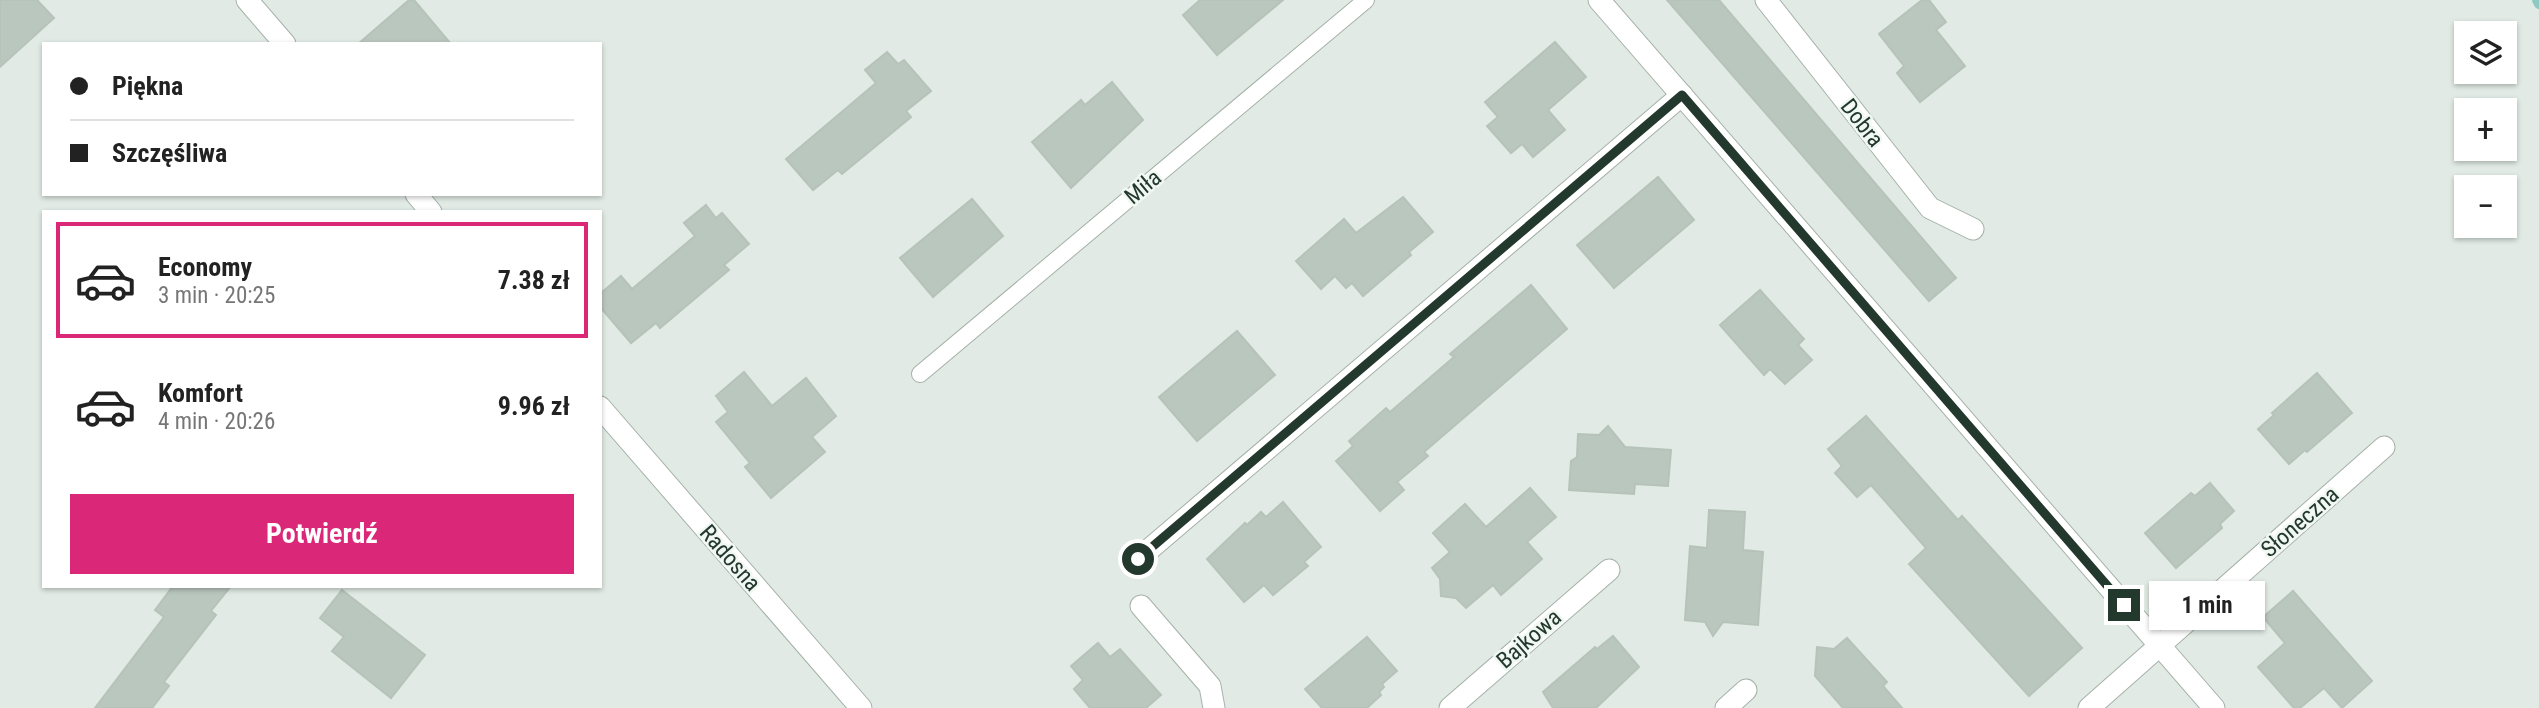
<!DOCTYPE html>
<html lang="pl">
<meta charset="utf-8">
<style>
:root{--surface:#fff;--page:#f6f6f6;--text:#222;--muted:#767676;--line:#e0e0e0;--accent:#db2777}
body{margin:0;font-family:"Roboto Condensed",sans-serif;background:var(--page);color:var(--text);height:100vh;display:flex;flex-direction:column;font-size:26px;white-space:nowrap}
*{box-sizing:border-box;margin:0}
p{font-size:23px;color:var(--muted)}
.icon{flex:none;width:38px;height:38px;fill:none;stroke:currentColor;stroke-width:2;stroke-linecap:round;stroke-linejoin:round}
.map{position:relative;flex:1;overflow:hidden}
.details{position:absolute;left:42px;top:210px;width:560px;height:378px;display:flex;flex-direction:column;background:var(--surface);border-radius:0px;box-shadow:0 2px 5px #0004}
.details>*{flex:none}
.hud{position:absolute;left:42px;top:42px;width:560px;height:154px;border-radius:0px;box-shadow:0 2px 5px #0004;display:grid;align-content:center;height:154px;padding:0 28px;background:var(--surface)}
.tools{position:absolute;left:2454px;top:21px;display:grid;gap:14px}
.tools a{display:grid;place-items:center;width:63px;height:63px;border-radius:0px;background:var(--surface);box-shadow:0 2px 5px #0004;font-size:35px}
.end{position:absolute;width:32px;height:32px;margin:-16px;border:9px solid #24392d;background:#fff;box-shadow:0 0 0 4px #fff}
.from{border-radius:50%}
.bubble{position:absolute;height:49px;border-radius:0px;background:var(--surface);box-shadow:0 2px 5px #0004;font-size:23px;font-weight:700;line-height:49px;text-align:center}
.hud b{display:flex;align-items:center;gap:24px;height:66px;font-size:26px}
.hud b+b{border-top:2px solid var(--line)}
.hud i{width:18px;height:18px;background:var(--text)}
ul{padding:12px 0 0;list-style:none}
li{display:flex;align-items:center;gap:21px;height:116px;margin:0 14px 10px;padding:0 14px;border:4px solid transparent;border-radius:0px}
li div{flex:1}
li b{display:block;font-size:26px}
li em{font-style:normal;font-weight:700}
li.active{border-color:var(--accent)}
li>.icon{width:63px;height:63px;stroke-width:1.5}
.primary-button{display:flex;gap:14px;margin-top:auto;padding:14px 28px}
.primary-button a{flex:1;height:80px;border-radius:0px;background:var(--accent);color:#fff;font-size:28px;font-weight:700;line-height:80px;text-align:center}
.map>svg:first-child{display:block}
.lines{fill:none;stroke-linecap:round;stroke-linejoin:round}
.stream{stroke:#8fcac2;stroke-width:10}
.building{fill:#bac7bf;stroke:#b5c3b9;stroke-width:2}
.service-casing{stroke:#a5b1a9;stroke-width:18}
.minor-casing{stroke:#a5b1a9;stroke-width:23}
.service{stroke:#fff;stroke-width:16}
.minor{stroke:#fff;stroke-width:21}
.route{stroke:#24392d;stroke-width:9}
.labels{text-anchor:middle;dominant-baseline:central;stroke-width:5;stroke-linejoin:round;paint-order:stroke}
.street-label{font-size:23px;fill:#24392d;stroke:#f1f7f3}
</style>
<div class="map">
<svg width="2539" height="708" viewBox="0 0 2539 708">
<rect width="100%" height="100%" fill="#e1eae4"/>
<g class="lines">
<polyline class="stream" points="2537,0 2539,4"/>
</g>
<g class="building">
<polygon points="0,0 37,0 54,18 0,67"/>
<polygon points="409,0 414,0 451,44 358,44"/>
<polygon points="1200,0 1283,0 1217,55 1183,15"/>
<polygon points="1667,0 1719,0 1956,278 1929,301"/>
<polygon points="1922,0 1929,0 1946,22 1936,30 1965,66 1920,102 1897,73 1904,66 1879,34"/>
<polygon points="1555,42 1586,77 1548,110 1565,130 1533,157 1522,144 1511,153 1487,126 1498,117 1485,102"/>
<polygon points="887,52 898,64 904,60 931,91 906,111 911,117 842,174 838,170 813,190 786,159 876,83 865,70"/>
<polygon points="1112,82 1143,120 1071,188 1032,142 1081,100 1085,105"/>
<polygon points="1658,177 1694,220 1614,288 1577,245"/>
<polygon points="1403,197 1433,232 1409,252 1411,255 1363,296 1352,283 1346,288 1335,276 1321,289 1296,261 1344,219 1356,233"/>
<polygon points="972,199 1003,236 933,297 900,258"/>
<polygon points="706,205 716,218 722,213 749,244 724,265 729,270 660,328 656,323 631,343 600,307 600,294 621,276 632,289 695,236 684,223"/>
<polygon points="1531,285 1567,329 1424,452 1428,456 1397,482 1404,490 1380,511 1336,461 1353,446 1349,441 1386,408 1390,412 1454,357 1450,354"/>
<polygon points="1760,290 1804,339 1798,345 1812,360 1785,384 1770,369 1764,375 1720,325"/>
<polygon points="1237,331 1275,375 1197,441 1159,397"/>
<polygon points="744,372 772,406 806,378 836,416 812,437 825,452 771,498 745,467 750,463 716,422 728,412 716,396"/>
<polygon points="2317,373 2352,413 2307,452 2305,450 2289,464 2258,429 2274,415 2272,413"/>
<polygon points="1866,416 1958,520 1962,516 2082,648 2029,696 1909,564 1926,548 1871,485 1857,497 1835,473 1842,466 1828,449"/>
<polygon points="1608,426 1625,447 1671,450 1668,486 1635,484 1634,494 1569,490 1571,461 1577,457 1578,434 1599,435"/>
<polygon points="2210,483 2234,511 2220,524 2222,528 2176,568 2145,533 2191,493 2195,496"/>
<polygon points="1530,488 1556,517 1527,542 1542,559 1501,595 1493,585 1466,608 1456,598 1441,596 1440,579 1432,568 1450,552 1433,533 1465,504 1486,527"/>
<polygon points="1283,502 1321,547 1304,562 1308,566 1273,595 1264,585 1244,602 1207,559 1245,523 1247,525 1261,512 1266,517"/>
<polygon points="1709,510 1745,512 1743,550 1763,552 1758,625 1723,622 1713,636 1705,622 1685,620 1690,546 1707,548"/>
<polygon points="173,586 231,586 211,611 216,615 164,682 169,686 152,708 95,708 164,617 155,610"/>
<polygon points="342,590 425,655 391,698 332,651 344,637 320,618"/>
<polygon points="2293,591 2372,681 2342,708 2324,688 2300,708 2294,708 2258,667 2285,643 2263,617"/>
<polygon points="1613,636 1639,667 1596,708 1553,708 1543,692 1595,647 1597,649"/>
<polygon points="1367,637 1397,671 1382,684 1384,687 1379,692 1381,695 1367,708 1322,708 1305,689"/>
<polygon points="1847,638 1887,682 1883,686 1902,708 1843,708 1815,676 1817,647 1834,649"/>
<polygon points="1098,643 1110,657 1120,649 1161,695 1146,708 1090,708 1074,689 1083,680 1071,666"/>
</g>
<g class="lines">
<defs>
<polyline id="service" points="920,374 1366,0"/>
<g id="minor">
<polyline points="247,0 285,44"/>
<polyline points="1599,0 2214,708"/>
<polyline points="1766,0 1930,208 1973,229"/>
<polyline points="416,194 431,212"/>
<polyline points="600,407 861,708"/>
<polyline points="1138,559 1682,95"/>
<polyline points="1141,606 1210,686 1214,708"/>
<polyline points="1450,708 1609,570"/>
<polyline points="1726,708 1746,690"/>
<polyline points="2089,708 2384,447"/>
</g>
</defs>
<use href="#service" class="service-casing"/>
<use href="#minor" class="minor-casing"/>
<use href="#service" class="service"/>
<use href="#minor" class="minor"/>
</g>
<g class="lines">
<polyline class="route" points="1138,559 1682,95 2124,605"/>
</g>
<g class="labels">
<g class="street-label">
<text transform="translate(1862 123) rotate(52)">Dobra</text>
<text transform="translate(1143 187) rotate(-40)">Miła</text>
<text transform="translate(2300 522) rotate(-41)">Słoneczna</text>
<text transform="translate(730 558) rotate(49)">Radosna</text>
<text transform="translate(1529 639) rotate(-41)">Bajkowa</text>
</g>
</g>
</svg>
<div class="tools">
<a><svg class="icon" aria-label="layers" viewBox="0 0 24 24"><path d="M12 4l9 5-9 5-9-5zM3 14l9 5 9-5"/></svg></a>
<a>+</a>
<a>−</a>
</div>
<i class="end from" style="left:1138px;top:559px"></i>
<i class="end" style="left:2124px;top:605px"></i>
<div class="bubble" style="left:2149px;top:581px;width:116px">1 min</div>
<div class="hud">
<b><i class="from"></i>Piękna</b>
<b><i></i>Szczęśliwa</b>
</div>
<section class="details">
<ul>
<li class="active"><svg class="icon" aria-label="car" viewBox="0 0 24 24"><path d="M5 17H2v-5l4-1 3-4h7l3 4 3 1v5h-3M9 17h6M6 11h13"/><circle cx="7" cy="17" r="2"/><circle cx="17" cy="17" r="2"/></svg><div><b>Economy</b><p>3 min · 20:25</p></div><em>7.38 zł</em></li>
<li><svg class="icon" aria-label="car" viewBox="0 0 24 24"><path d="M5 17H2v-5l4-1 3-4h7l3 4 3 1v5h-3M9 17h6M6 11h13"/><circle cx="7" cy="17" r="2"/><circle cx="17" cy="17" r="2"/></svg><div><b>Komfort</b><p>4 min · 20:26</p></div><em>9.96 zł</em></li>
</ul>
<div class="primary-button"><a>Potwierdź</a></div>
</section>
</div>
